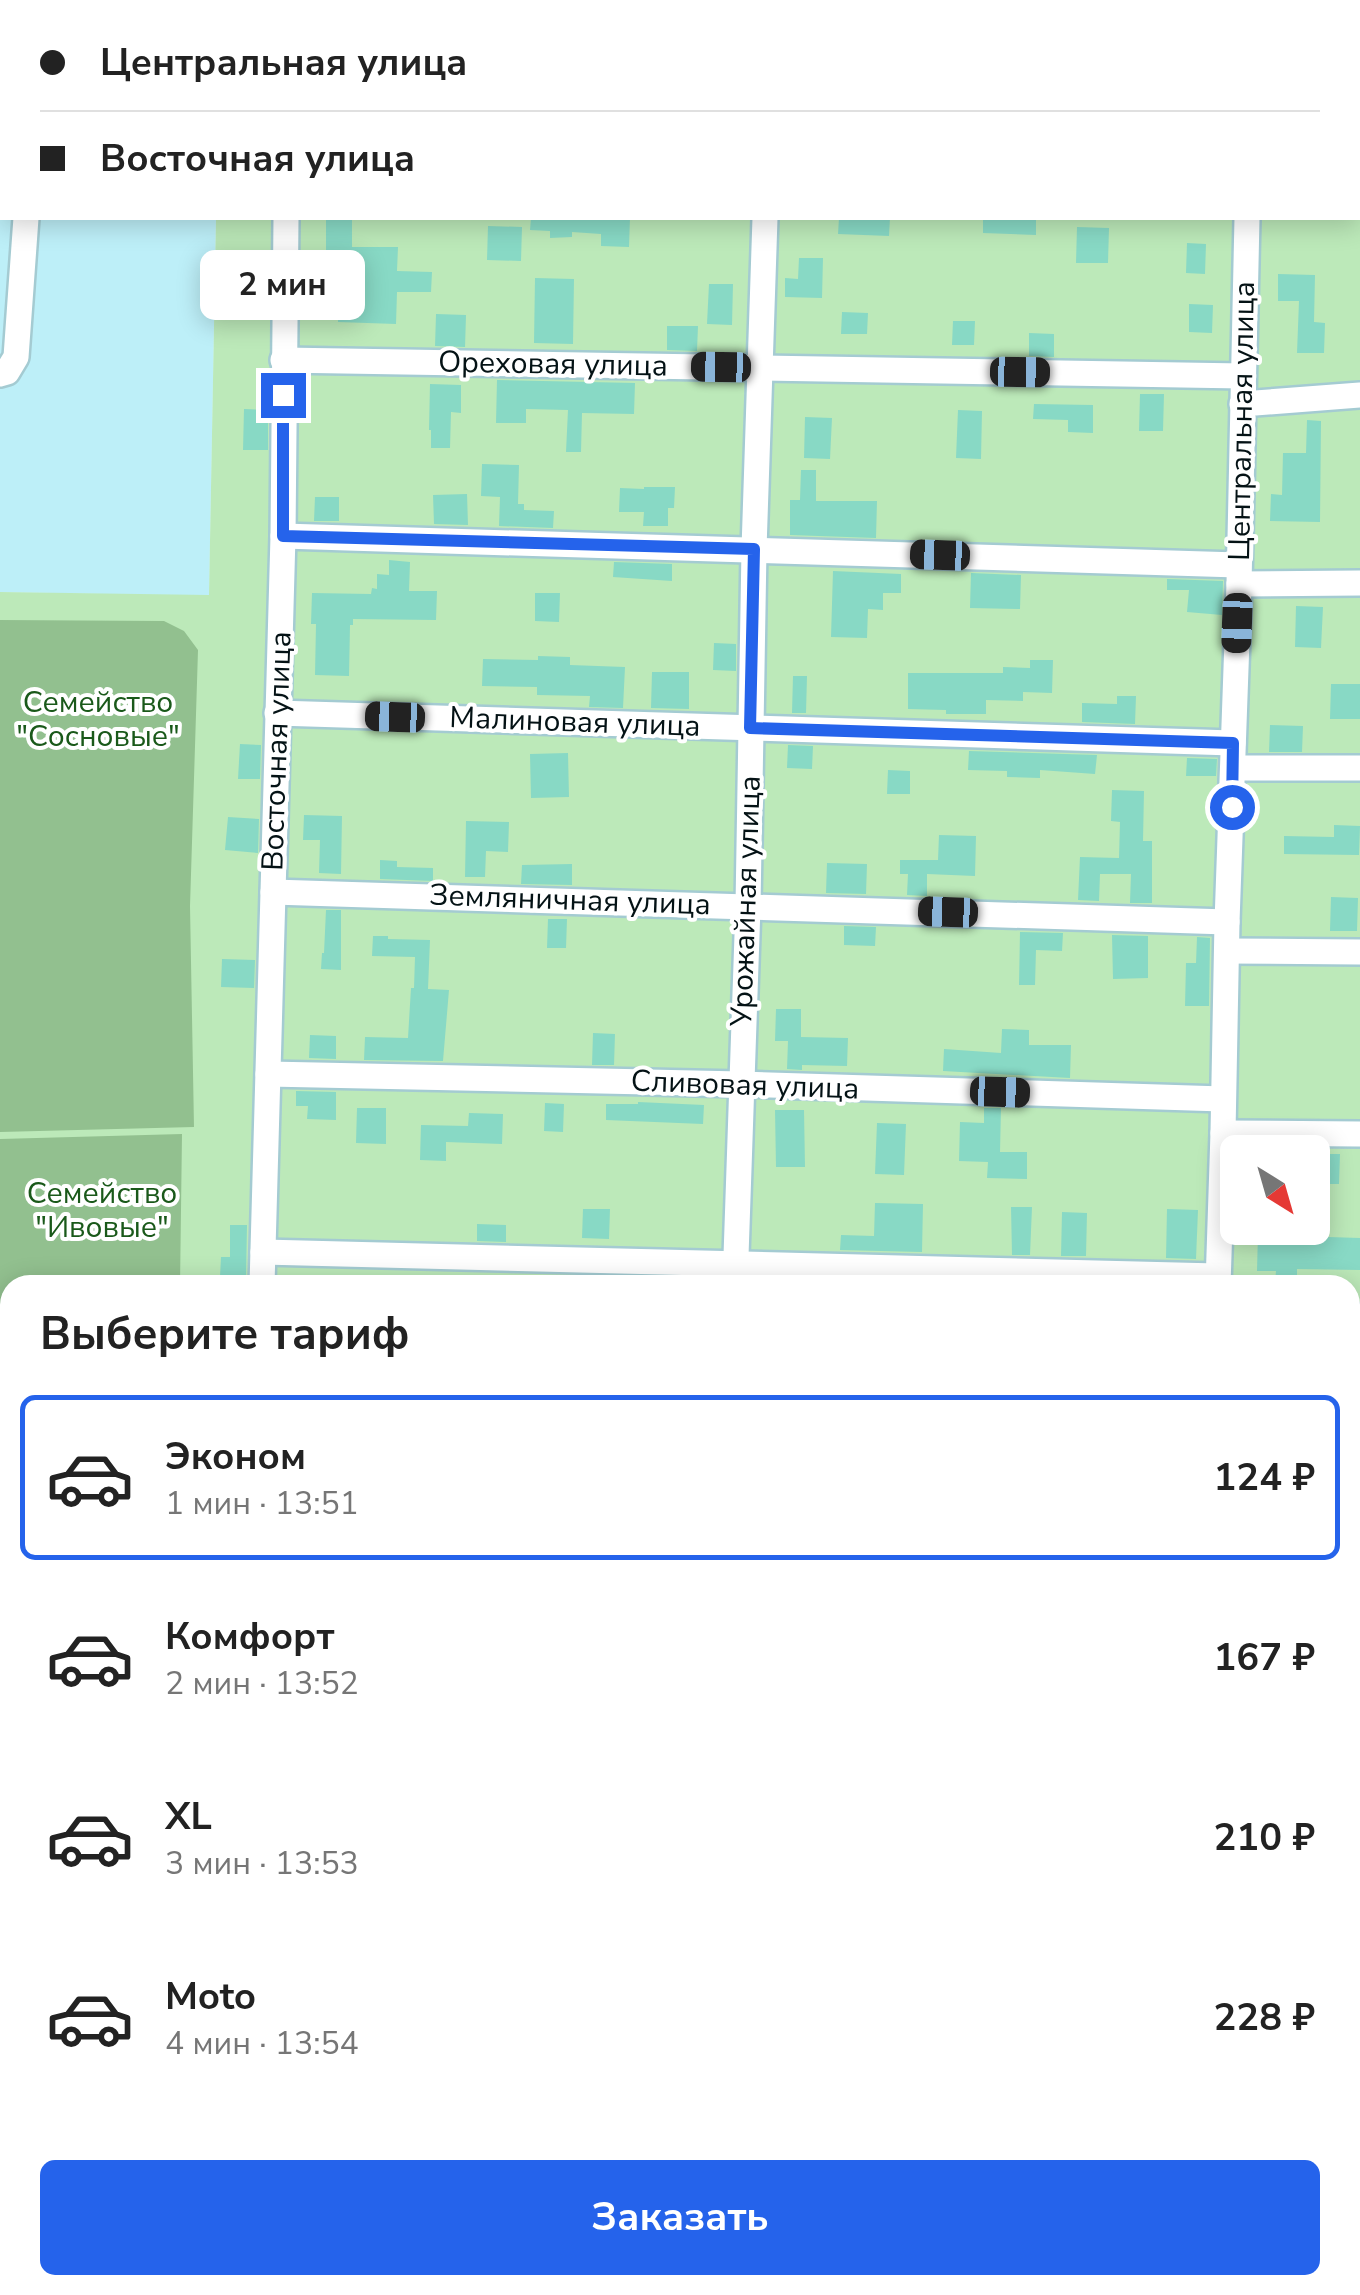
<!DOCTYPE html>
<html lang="ru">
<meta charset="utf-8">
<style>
:root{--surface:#fff;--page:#f2f2f2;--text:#222;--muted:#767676;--line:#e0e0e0;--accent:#2563eb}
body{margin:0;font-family:"Nunito Sans",sans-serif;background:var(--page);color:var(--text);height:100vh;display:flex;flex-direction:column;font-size:38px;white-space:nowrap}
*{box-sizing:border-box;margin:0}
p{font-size:32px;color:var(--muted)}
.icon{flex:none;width:55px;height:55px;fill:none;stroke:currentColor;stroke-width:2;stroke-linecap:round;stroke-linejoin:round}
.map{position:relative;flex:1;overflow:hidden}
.sheet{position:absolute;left:0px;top:1275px;width:1360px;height:1020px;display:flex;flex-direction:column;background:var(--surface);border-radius:30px 30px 0 0;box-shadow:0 5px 25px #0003}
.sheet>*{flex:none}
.top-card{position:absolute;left:0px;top:0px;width:1360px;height:220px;box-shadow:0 5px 25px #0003;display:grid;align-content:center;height:220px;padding:0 40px;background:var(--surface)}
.needle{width:65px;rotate:143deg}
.fabs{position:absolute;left:1220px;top:1135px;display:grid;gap:20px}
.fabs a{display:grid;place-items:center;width:110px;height:110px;border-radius:15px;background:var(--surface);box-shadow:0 5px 25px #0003;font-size:50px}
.end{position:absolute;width:45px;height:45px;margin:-22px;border:12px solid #2563eb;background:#fff;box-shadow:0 0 0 5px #fff}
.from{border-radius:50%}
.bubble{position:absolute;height:70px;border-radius:15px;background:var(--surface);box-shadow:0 5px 25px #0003;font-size:32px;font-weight:700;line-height:70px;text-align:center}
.car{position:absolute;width:30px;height:60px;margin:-30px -15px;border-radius:12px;box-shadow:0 0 8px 2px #0007;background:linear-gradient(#222 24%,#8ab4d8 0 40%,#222 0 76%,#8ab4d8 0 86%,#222 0)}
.top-card b{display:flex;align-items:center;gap:35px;height:95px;font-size:38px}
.top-card b+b{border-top:2px solid var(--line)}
.top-card i{width:25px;height:25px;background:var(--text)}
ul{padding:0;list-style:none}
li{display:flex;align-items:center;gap:30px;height:165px;margin:0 20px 15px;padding:0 20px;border:5px solid transparent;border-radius:15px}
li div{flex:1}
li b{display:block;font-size:38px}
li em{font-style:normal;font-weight:700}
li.selected{border-color:var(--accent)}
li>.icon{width:90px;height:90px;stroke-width:1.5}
h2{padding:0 40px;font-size:45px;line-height:120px}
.cta{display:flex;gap:20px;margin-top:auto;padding:20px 40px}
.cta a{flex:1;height:115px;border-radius:15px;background:var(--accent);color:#fff;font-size:40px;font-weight:700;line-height:115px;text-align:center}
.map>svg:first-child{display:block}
.built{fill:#bdeff8}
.green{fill:#bce9b9;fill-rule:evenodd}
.forest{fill:#92c08f}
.building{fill:#88d9c5}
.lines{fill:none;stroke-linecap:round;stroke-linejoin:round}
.minor-casing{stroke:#a4cbd2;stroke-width:30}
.path{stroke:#7e969b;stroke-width:4;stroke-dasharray:5 8;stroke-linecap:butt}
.minor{stroke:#fff;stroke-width:25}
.route{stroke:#2563eb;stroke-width:12}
.labels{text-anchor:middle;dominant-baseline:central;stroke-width:8;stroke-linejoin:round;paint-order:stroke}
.street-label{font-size:30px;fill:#041215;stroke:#fff}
.park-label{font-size:30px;fill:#1a591a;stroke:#fff}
</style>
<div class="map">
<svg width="1360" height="2295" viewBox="0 0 1360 2295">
<rect width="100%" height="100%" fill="#d8f8fe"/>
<g class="built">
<polygon points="0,0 221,0 221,2 2,2 2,218 216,218 209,596 0,592"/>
<polygon points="1350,1804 1360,1804 1360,2295 275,2295 275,2285 1350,2285"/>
</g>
<path class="green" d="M221,0H1360V1799H1350V1285H10V2285H177V2295H0V592L209,595L216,218H1358V2H221ZM1238,1152H1312V1228H1238Z"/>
<g class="forest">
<polygon points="0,620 164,621 184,631 198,650 190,906 194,1127 0,1132"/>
<polygon points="182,1134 180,1285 10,1285 10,1595 0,1599 0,1139"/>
<polygon points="10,1613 10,1942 0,1942 0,1617"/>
<polygon points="0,1961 10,1961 10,2285 155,2285 155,2295 0,2295"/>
</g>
<g class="building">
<polygon points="326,218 352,218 352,247 398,247 397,271 432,272 431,292 397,292 396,324 338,322 340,253 326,252"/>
<polygon points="531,218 630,218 629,247 601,246 601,234 572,232 572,237 550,238 550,231 530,230"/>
<polygon points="839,218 890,218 889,236 838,234"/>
<polygon points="983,218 1036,218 1036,235 983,233"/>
<polygon points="488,226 522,227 521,261 487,260"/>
<polygon points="1077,227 1109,228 1108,263 1076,263"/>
<polygon points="1187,243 1206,244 1205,274 1186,273"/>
<polygon points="799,258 823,258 822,298 785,297 785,278 798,279"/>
<polygon points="1278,274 1315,275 1314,322 1325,323 1324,353 1297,353 1299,301 1278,301"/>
<polygon points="535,278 574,279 573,344 534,343"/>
<polygon points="709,284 733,284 732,325 707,324"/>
<polygon points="1189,304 1213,305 1212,333 1189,332"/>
<polygon points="842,312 868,313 867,334 841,334"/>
<polygon points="436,314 466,315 465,347 435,346"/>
<polygon points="953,321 975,321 974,345 952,345"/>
<polygon points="667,326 698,326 697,351 667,350"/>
<polygon points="1029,333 1054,334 1054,357 1029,356"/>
<polygon points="497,380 635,383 634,414 582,413 581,452 566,452 568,410 526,409 526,423 496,423"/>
<polygon points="430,384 461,385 461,413 451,412 450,448 431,448 431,430 429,430"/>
<polygon points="1140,394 1164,394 1163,431 1139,431"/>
<polygon points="1034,404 1093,405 1093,433 1068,432 1068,420 1033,419"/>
<polygon points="244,409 268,410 268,450 243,450"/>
<polygon points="958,410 982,411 981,459 956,458"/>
<polygon points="805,417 832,418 830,459 804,458"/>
<polygon points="1307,420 1321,421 1320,522 1270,521 1271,494 1282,495 1283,453 1306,453"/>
<polygon points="482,464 519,465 518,504 524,504 524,510 554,511 553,528 499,526 500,497 481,496"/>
<polygon points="801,470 816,470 816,501 877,501 876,538 790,535 790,500 800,500"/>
<polygon points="644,487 675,487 674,508 668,508 668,526 643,526 644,512 619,512 620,488 644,489"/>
<polygon points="467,494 468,525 434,524 433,495"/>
<polygon points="315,497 339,497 339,521 314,521"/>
<polygon points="389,560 410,562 409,591 437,591 436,620 353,619 353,625 350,625 349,676 315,675 316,624 311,624 312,593 371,594 372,588 377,589 377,574 389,575"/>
<polygon points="614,562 672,564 672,581 613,577"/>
<polygon points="833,571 901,574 901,593 883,593 883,610 868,609 867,638 831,637"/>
<polygon points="971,573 1021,575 1020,609 970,608"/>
<polygon points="1167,579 1223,581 1222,615 1187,612 1189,590 1167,590"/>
<polygon points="535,593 560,593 559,622 535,621"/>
<polygon points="1296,606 1323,607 1321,648 1295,647"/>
<polygon points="714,643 736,644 736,671 713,670"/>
<polygon points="538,656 570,657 570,665 625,667 623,708 589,707 590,696 537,695 537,687 482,686 483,659 538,660"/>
<polygon points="1030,660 1053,660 1052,693 1023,692 1023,701 986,700 986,714 946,714 946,710 908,709 908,673 1003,673 1003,667 1030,668"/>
<polygon points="652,672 689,672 689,709 651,708"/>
<polygon points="793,676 807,676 806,713 792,713"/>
<polygon points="1331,684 1360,684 1360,719 1330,719"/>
<polygon points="1117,696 1136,696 1135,724 1082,722 1082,703 1117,704"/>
<polygon points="1270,725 1303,726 1302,752 1269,752"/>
<polygon points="240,744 261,745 260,779 238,779"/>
<polygon points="788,745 813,746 812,769 787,768"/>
<polygon points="969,751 1097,755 1095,774 1040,770 1040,778 1007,777 1007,771 968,770"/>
<polygon points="568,753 569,797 531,798 530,754"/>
<polygon points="1187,758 1217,759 1216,776 1186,776"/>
<polygon points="888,770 910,771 910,794 887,794"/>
<polygon points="1112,790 1144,791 1143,841 1152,841 1152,903 1130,903 1131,874 1100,874 1099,901 1078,900 1080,857 1119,858 1120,822 1111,821"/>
<polygon points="304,815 342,816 341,874 319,873 320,840 303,840"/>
<polygon points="228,817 259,819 258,853 225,850"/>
<polygon points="466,821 509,822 508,852 486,851 485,877 465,877"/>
<polygon points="1334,825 1360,826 1359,855 1284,854 1284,836 1334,837"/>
<polygon points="939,835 976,836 975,876 927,874 927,896 907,895 908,874 900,874 900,860 938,860"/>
<polygon points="380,860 397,861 397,867 433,868 433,881 380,879"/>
<polygon points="827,863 867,864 866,894 826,893"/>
<polygon points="572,864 572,885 521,884 522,865"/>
<polygon points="1331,897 1358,898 1357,931 1330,931"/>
<polygon points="326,910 341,910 341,970 321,969 322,953 324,953"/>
<polygon points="548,919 567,919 566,948 547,948"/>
<polygon points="844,926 876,927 875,946 844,945"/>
<polygon points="1020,932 1063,933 1062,951 1036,950 1035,985 1019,985"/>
<polygon points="1112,935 1148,936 1148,978 1113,979"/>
<polygon points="373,936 388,936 388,939 430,940 428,989 449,990 443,1061 364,1060 365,1037 408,1038 411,988 414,988 415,957 372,956"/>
<polygon points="1197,937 1210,938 1209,1006 1185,1006 1186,963 1196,963"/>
<polygon points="222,959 255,960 254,988 221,987"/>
<polygon points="776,1009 801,1009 801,1037 848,1038 847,1066 802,1065 802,1070 787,1069 788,1041 775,1041"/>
<polygon points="1002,1029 1029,1030 1029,1045 1071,1045 1070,1078 943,1071 944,1049 1001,1053"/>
<polygon points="593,1033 615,1034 614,1065 592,1065"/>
<polygon points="310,1035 336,1036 336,1059 309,1058"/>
<polygon points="296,1091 336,1092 336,1120 307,1119 308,1106 296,1106"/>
<polygon points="638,1102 704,1105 703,1124 606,1120 606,1104 638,1104"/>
<polygon points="545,1103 564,1104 563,1132 544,1131"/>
<polygon points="357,1108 386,1108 386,1144 356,1143"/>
<polygon points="984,1108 1001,1108 1000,1152 1027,1152 1027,1179 987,1178 988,1162 959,1161 960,1122 984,1123"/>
<polygon points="775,1110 804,1110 805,1167 776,1167"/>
<polygon points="469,1113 503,1114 502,1144 446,1142 446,1161 420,1160 421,1125 468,1126"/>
<polygon points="877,1123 906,1124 904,1175 875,1174"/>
<polygon points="1316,1154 1340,1154 1339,1184 1330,1184 1328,1237 1360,1238 1360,1270 1297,1269 1297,1282 1275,1282 1276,1271 1257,1271 1258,1233 1313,1233"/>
<polygon points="875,1203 923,1204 922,1252 840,1250 841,1235 874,1236"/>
<polygon points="1011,1207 1032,1207 1030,1255 1012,1255"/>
<polygon points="583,1209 610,1209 609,1239 582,1238"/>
<polygon points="1167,1209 1198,1210 1196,1259 1166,1258"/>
<polygon points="1062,1212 1087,1213 1086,1256 1061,1256"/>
<polygon points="477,1224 506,1225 506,1242 477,1241"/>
<polygon points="230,1225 247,1225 246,1278 220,1277 221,1257 230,1257"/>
</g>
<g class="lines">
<defs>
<g id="minor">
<polyline points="288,2 288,0"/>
<polyline points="770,2 770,0"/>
<polyline points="1253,2 1253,0"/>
<polyline points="0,104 2,104"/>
<polyline points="1358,176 1360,176"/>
<polyline points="283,360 1243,376"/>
<polyline points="0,374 7,372 16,357 26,218"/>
<polyline points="1242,404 1360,395"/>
<polyline points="283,536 1238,565"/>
<polyline points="1239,584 1360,583"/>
<polyline points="277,713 1233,743"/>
<polyline points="1234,768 1360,768"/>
<polyline points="273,892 1227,922"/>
<polyline points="1227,951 1360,952"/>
<polyline points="268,1074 741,1084 1223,1099"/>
<polyline points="1223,1133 1360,1134"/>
<polyline points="263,1252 1217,1276"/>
<polyline points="262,1285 283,536 286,218"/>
<polyline points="735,1285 748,906 754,549 765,218"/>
<polyline points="1218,1285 1223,1133 1227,922 1239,584 1247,218"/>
<polyline points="1350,1316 1360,1317"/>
<polyline points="1350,1500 1360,1501"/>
<polyline points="1350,1689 1360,1689"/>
<polyline points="1350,1794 1360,1794"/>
<polyline points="1350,1813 1360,1813"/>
<polyline points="1350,2115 1360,2115"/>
<polyline points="721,2285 721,2295"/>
<polyline points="245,2295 245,2285"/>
<polyline points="370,2295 370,2285"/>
<polyline points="1194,2295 1194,2285"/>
<polyline points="1312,2295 1313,2285"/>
</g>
</defs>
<use href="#minor" class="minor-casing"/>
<g class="path">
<polyline points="0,1475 10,1489"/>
<polyline points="188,2295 188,2285"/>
</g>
<use href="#minor" class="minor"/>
</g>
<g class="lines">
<polyline class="route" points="283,395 283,536 754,549 750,728 1233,743 1232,807"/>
</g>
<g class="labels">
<g class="street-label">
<text transform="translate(553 364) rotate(1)">Ореховая улица</text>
<text transform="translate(1242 421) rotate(-89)">Центральная улица</text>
<text transform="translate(575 722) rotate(2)">Малиновая улица</text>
<text transform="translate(277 751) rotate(-88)">Восточная улица</text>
<text transform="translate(570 900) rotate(2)">Земляничная улица</text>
<text transform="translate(746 901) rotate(-88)">Урожайная улица</text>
<text transform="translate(745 1085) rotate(2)">Сливовая улица</text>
</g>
<g class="park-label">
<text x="98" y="702">Семейство<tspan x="98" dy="34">"Сосновые"</tspan></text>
<text x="102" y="1193">Семейство<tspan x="102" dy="34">"Ивовые"</tspan></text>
</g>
</g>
</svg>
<div class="fabs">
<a><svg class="needle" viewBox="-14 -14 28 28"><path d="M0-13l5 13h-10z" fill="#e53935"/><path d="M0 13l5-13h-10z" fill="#767676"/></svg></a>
</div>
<i class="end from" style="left:1232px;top:807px"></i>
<i class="end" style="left:283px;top:395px"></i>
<div class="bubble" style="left:200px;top:250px;width:165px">2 мин</div>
<i class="car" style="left:721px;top:367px;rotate:271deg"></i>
<i class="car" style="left:1020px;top:372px;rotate:91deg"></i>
<i class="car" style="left:940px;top:555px;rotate:272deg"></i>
<i class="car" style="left:1237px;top:623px;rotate:182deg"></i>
<i class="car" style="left:395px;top:717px;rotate:272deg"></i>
<i class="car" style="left:948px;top:912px;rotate:272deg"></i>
<i class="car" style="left:1000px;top:1092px;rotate:92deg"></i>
<div class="top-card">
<b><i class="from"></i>Центральная улица</b>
<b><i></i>Восточная улица</b>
</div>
<section class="sheet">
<h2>Выберите тариф</h2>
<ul>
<li class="selected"><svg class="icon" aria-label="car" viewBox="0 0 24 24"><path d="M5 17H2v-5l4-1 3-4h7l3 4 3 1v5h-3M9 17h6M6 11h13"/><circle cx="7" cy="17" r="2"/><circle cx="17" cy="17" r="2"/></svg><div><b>Эконом</b><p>1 мин · 13:51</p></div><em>124 ₽</em></li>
<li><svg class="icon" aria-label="car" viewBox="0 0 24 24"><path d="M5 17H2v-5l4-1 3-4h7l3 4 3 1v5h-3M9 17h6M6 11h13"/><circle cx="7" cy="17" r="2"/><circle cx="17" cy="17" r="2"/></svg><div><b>Комфорт</b><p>2 мин · 13:52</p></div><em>167 ₽</em></li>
<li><svg class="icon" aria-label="car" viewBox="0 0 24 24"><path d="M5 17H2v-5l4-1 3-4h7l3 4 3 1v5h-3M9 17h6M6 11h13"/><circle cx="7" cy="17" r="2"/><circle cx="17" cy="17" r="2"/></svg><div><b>XL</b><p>3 мин · 13:53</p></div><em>210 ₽</em></li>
<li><svg class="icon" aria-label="car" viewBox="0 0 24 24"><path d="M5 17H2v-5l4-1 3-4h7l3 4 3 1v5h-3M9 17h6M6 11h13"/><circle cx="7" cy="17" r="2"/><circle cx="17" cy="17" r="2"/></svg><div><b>Moto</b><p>4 мин · 13:54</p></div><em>228 ₽</em></li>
</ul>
<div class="cta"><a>Заказать</a></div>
</section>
</div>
